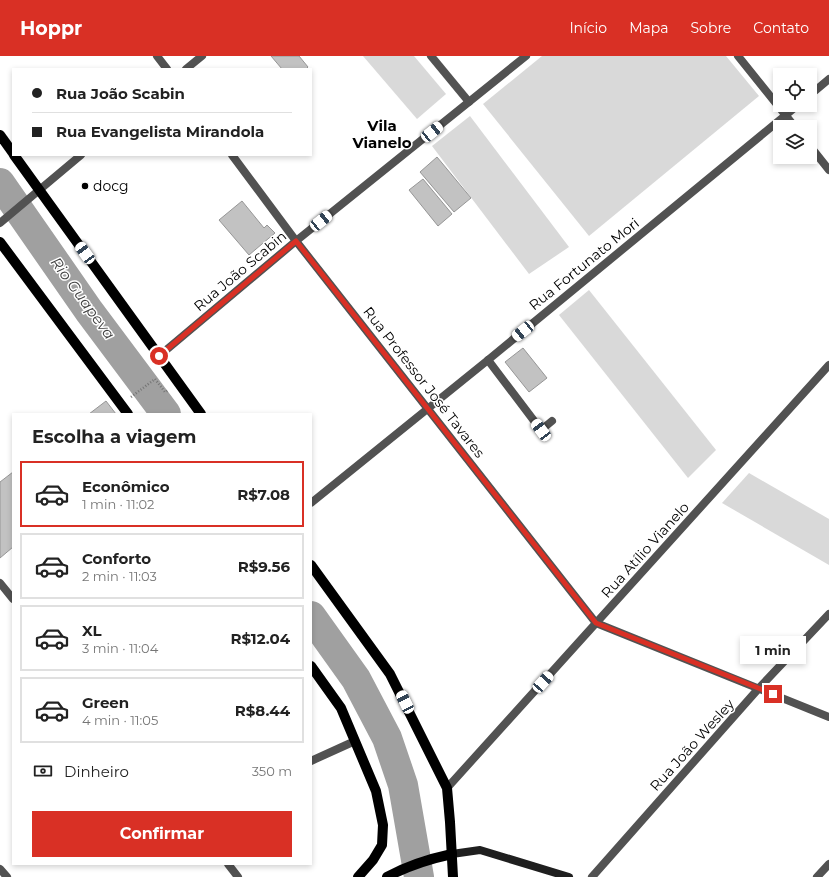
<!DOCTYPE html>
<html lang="pt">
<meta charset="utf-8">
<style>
:root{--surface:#fff;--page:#f2f2f2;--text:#222;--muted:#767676;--line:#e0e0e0;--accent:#d93025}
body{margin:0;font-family:Montserrat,sans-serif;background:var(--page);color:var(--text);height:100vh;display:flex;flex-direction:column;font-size:15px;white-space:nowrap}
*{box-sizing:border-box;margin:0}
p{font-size:13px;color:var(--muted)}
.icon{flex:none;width:22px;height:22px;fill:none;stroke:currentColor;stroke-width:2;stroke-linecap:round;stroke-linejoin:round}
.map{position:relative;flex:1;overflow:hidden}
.sheet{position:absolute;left:12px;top:357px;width:300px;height:452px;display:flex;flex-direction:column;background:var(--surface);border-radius:0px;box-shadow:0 2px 6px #0003}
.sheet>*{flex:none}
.top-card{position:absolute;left:12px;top:12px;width:300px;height:88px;border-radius:0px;box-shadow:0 2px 6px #0003;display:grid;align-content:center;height:88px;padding:0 20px;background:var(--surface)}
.buttons{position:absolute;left:773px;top:12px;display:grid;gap:8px}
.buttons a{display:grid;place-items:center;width:44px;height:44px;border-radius:0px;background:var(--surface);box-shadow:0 2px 6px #0003;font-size:20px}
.end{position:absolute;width:18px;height:18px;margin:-9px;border:5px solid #d93025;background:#fff;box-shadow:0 0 0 2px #fff}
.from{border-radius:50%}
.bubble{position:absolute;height:28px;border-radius:0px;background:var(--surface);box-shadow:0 2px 6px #0003;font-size:13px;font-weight:700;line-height:28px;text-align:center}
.car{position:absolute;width:12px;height:24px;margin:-12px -6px;border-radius:5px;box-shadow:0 0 3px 1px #0007;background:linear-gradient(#fff 24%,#345 0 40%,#fff 0 76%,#345 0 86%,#fff 0)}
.top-card b{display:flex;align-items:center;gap:14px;height:38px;font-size:15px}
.top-card b+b{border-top:1px solid var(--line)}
.top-card i{width:10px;height:10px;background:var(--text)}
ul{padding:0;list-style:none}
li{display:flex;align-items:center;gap:12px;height:66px;margin:0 8px 6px;padding:0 12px;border:2px solid var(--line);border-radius:0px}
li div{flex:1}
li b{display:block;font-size:15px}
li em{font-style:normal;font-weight:700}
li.on{border-color:var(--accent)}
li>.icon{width:36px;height:36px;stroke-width:1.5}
h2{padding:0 20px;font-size:18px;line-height:48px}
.pay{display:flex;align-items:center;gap:10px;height:44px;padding:0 20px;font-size:15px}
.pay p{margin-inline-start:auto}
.cta{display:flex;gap:8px;margin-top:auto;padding:8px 20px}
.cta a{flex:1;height:46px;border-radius:0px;background:var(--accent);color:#fff;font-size:16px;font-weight:700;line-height:46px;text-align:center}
header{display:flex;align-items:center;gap:24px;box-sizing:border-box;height:56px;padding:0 20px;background:var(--accent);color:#fff}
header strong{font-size:19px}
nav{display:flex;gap:22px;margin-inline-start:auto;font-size:14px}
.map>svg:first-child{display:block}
.green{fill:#d9d9d9}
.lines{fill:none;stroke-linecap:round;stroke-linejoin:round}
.river{stroke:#a0a0a0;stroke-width:30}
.building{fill:#c2c2c2;stroke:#969696}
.path{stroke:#747474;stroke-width:2.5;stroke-dasharray:1 2;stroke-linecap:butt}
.service{stroke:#525252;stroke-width:8}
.minor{stroke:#525252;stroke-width:8}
.tertiary{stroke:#525252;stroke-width:8}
.secondary{stroke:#1f1f1f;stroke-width:8}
.primary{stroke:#000;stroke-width:10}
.route{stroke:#d93025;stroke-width:5}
.poi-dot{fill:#000;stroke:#fff;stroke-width:1.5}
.labels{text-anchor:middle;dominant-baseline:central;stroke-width:3;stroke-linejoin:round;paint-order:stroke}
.poi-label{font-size:14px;fill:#000;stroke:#fff;text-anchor:start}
.street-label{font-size:14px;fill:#000;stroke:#fff}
.neighbourhood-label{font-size:15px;font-weight:bold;fill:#000;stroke:#fff}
.water-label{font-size:15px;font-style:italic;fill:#414141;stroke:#fff}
</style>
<header>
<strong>Hoppr</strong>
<nav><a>Início</a><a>Mapa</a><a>Sobre</a><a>Contato</a></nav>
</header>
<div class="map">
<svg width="829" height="821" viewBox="0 0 829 821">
<rect width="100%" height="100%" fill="#fff"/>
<g class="green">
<polygon points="363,0 414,0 446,38 417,63"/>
<polygon points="542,0 726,0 759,40 589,180 483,48"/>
<polygon points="470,60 569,191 529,218 432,90"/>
<polygon points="589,234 716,394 688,422 559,259"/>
<polygon points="749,417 829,463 829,509 722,447"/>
</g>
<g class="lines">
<g class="river">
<polyline points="0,127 89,255 166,358"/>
<polyline points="311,560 356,623 387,682 403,729 419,821"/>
</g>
</g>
<g class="building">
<polygon points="271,0 299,0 308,11 306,13 282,13"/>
<polygon points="437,101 471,142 454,156 420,116"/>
<polygon points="423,123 452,158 438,170 409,134"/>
<polygon points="242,145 264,172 267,169 275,177 249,199 219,164"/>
<polygon points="523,292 547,322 529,336 505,306"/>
<polygon points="106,345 116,358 89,358"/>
<polygon points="13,416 13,491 0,502 0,426"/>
</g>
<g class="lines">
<polyline class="path" points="131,341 155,323 165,336 169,334"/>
<polyline class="service" points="311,705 355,685"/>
<g class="minor">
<polyline points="431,0 469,46"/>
<polyline points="810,39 829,23"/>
<polyline points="159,300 296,185 526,0"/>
<polyline points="488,304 541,374 552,365"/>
<polyline points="311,447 488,304 798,49"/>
<polyline points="596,567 829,661"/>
<polyline points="0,813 7,821"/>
<polyline points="592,821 759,632 829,558"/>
<polyline points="817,821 829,808"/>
</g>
<g class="tertiary">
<polyline points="157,0 167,13"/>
<polyline points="738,0 795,71"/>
<polyline points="186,13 202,0"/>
<polyline points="810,90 829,114"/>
<polyline points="232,99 296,185 596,567"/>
<polyline points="0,167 81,99"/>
<polyline points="0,527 13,543"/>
<polyline points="447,732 829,309"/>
<polyline points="228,808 238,821"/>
</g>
<polyline class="secondary" points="452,798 480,794 569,821"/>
<g class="primary">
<polyline points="0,79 13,97"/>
<polyline points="14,99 201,358"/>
<polyline points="0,186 128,358"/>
<polyline points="311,509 390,618 447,732 450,766 453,821"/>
<polyline points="311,610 341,652 376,735 383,769 382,789 373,804 358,821"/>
<path d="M387,821C407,810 429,803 452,798"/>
</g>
</g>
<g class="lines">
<polyline class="route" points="159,300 296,185 596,567 773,638"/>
</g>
<circle class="poi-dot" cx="85" cy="130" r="4"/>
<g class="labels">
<g class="poi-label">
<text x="93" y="130">docg</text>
</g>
<g class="street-label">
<text transform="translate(584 208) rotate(-39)">Rua Fortunato Mori</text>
<text transform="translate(240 215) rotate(-40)">Rua João Scabin</text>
<text transform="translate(424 326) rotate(52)">Rua Professor José Tavares</text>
<text transform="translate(645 494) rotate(-48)">Rua Atílio Vianelo</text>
<text transform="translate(692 689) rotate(-48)">Rua João Wesley</text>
</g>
<g class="neighbourhood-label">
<text x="382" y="69">Vila<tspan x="382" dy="17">Vianelo</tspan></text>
</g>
<g class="water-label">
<text transform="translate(83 242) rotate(54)">Rio Guapeva</text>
</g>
</g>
</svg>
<div class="buttons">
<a><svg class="icon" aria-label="locate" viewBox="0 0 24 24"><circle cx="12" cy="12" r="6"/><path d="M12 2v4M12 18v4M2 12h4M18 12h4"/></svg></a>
<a><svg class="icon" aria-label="layers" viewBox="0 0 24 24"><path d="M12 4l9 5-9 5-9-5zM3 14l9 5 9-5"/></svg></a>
</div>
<i class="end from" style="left:159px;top:300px"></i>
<i class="end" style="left:773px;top:638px"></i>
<div class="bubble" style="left:740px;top:580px;width:66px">1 min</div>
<i class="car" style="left:432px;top:76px;rotate:51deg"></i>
<i class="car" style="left:321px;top:165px;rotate:51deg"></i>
<i class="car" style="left:85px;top:197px;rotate:324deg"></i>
<i class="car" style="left:523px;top:275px;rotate:231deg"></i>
<i class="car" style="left:541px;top:374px;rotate:323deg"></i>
<i class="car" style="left:543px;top:626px;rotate:42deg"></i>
<i class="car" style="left:405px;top:646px;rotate:334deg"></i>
<div class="top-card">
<b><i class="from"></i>Rua João Scabin</b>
<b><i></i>Rua Evangelista Mirandola</b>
</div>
<section class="sheet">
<h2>Escolha a viagem</h2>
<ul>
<li class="on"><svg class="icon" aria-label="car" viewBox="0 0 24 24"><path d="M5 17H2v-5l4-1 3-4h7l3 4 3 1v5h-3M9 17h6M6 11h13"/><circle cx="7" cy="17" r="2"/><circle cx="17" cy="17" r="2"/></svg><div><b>Econômico</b><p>1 min · 11:02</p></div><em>R$7.08</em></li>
<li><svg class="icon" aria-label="car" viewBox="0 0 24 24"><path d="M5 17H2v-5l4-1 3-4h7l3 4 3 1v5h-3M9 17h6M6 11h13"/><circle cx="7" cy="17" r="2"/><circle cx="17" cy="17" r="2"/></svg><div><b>Conforto</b><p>2 min · 11:03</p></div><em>R$9.56</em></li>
<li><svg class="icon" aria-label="car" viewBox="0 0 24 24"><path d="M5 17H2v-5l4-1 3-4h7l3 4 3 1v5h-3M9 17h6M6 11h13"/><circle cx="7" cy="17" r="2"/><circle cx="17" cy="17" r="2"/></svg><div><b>XL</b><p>3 min · 11:04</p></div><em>R$12.04</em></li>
<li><svg class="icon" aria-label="car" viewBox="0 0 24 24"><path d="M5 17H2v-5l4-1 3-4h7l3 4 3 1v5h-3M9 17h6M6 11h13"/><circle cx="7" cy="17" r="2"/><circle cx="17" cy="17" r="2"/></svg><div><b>Green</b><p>4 min · 11:05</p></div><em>R$8.44</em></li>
</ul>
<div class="pay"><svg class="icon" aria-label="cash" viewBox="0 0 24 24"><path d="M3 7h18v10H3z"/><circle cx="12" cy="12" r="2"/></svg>Dinheiro<p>350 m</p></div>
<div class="cta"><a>Confirmar</a></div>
</section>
</div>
